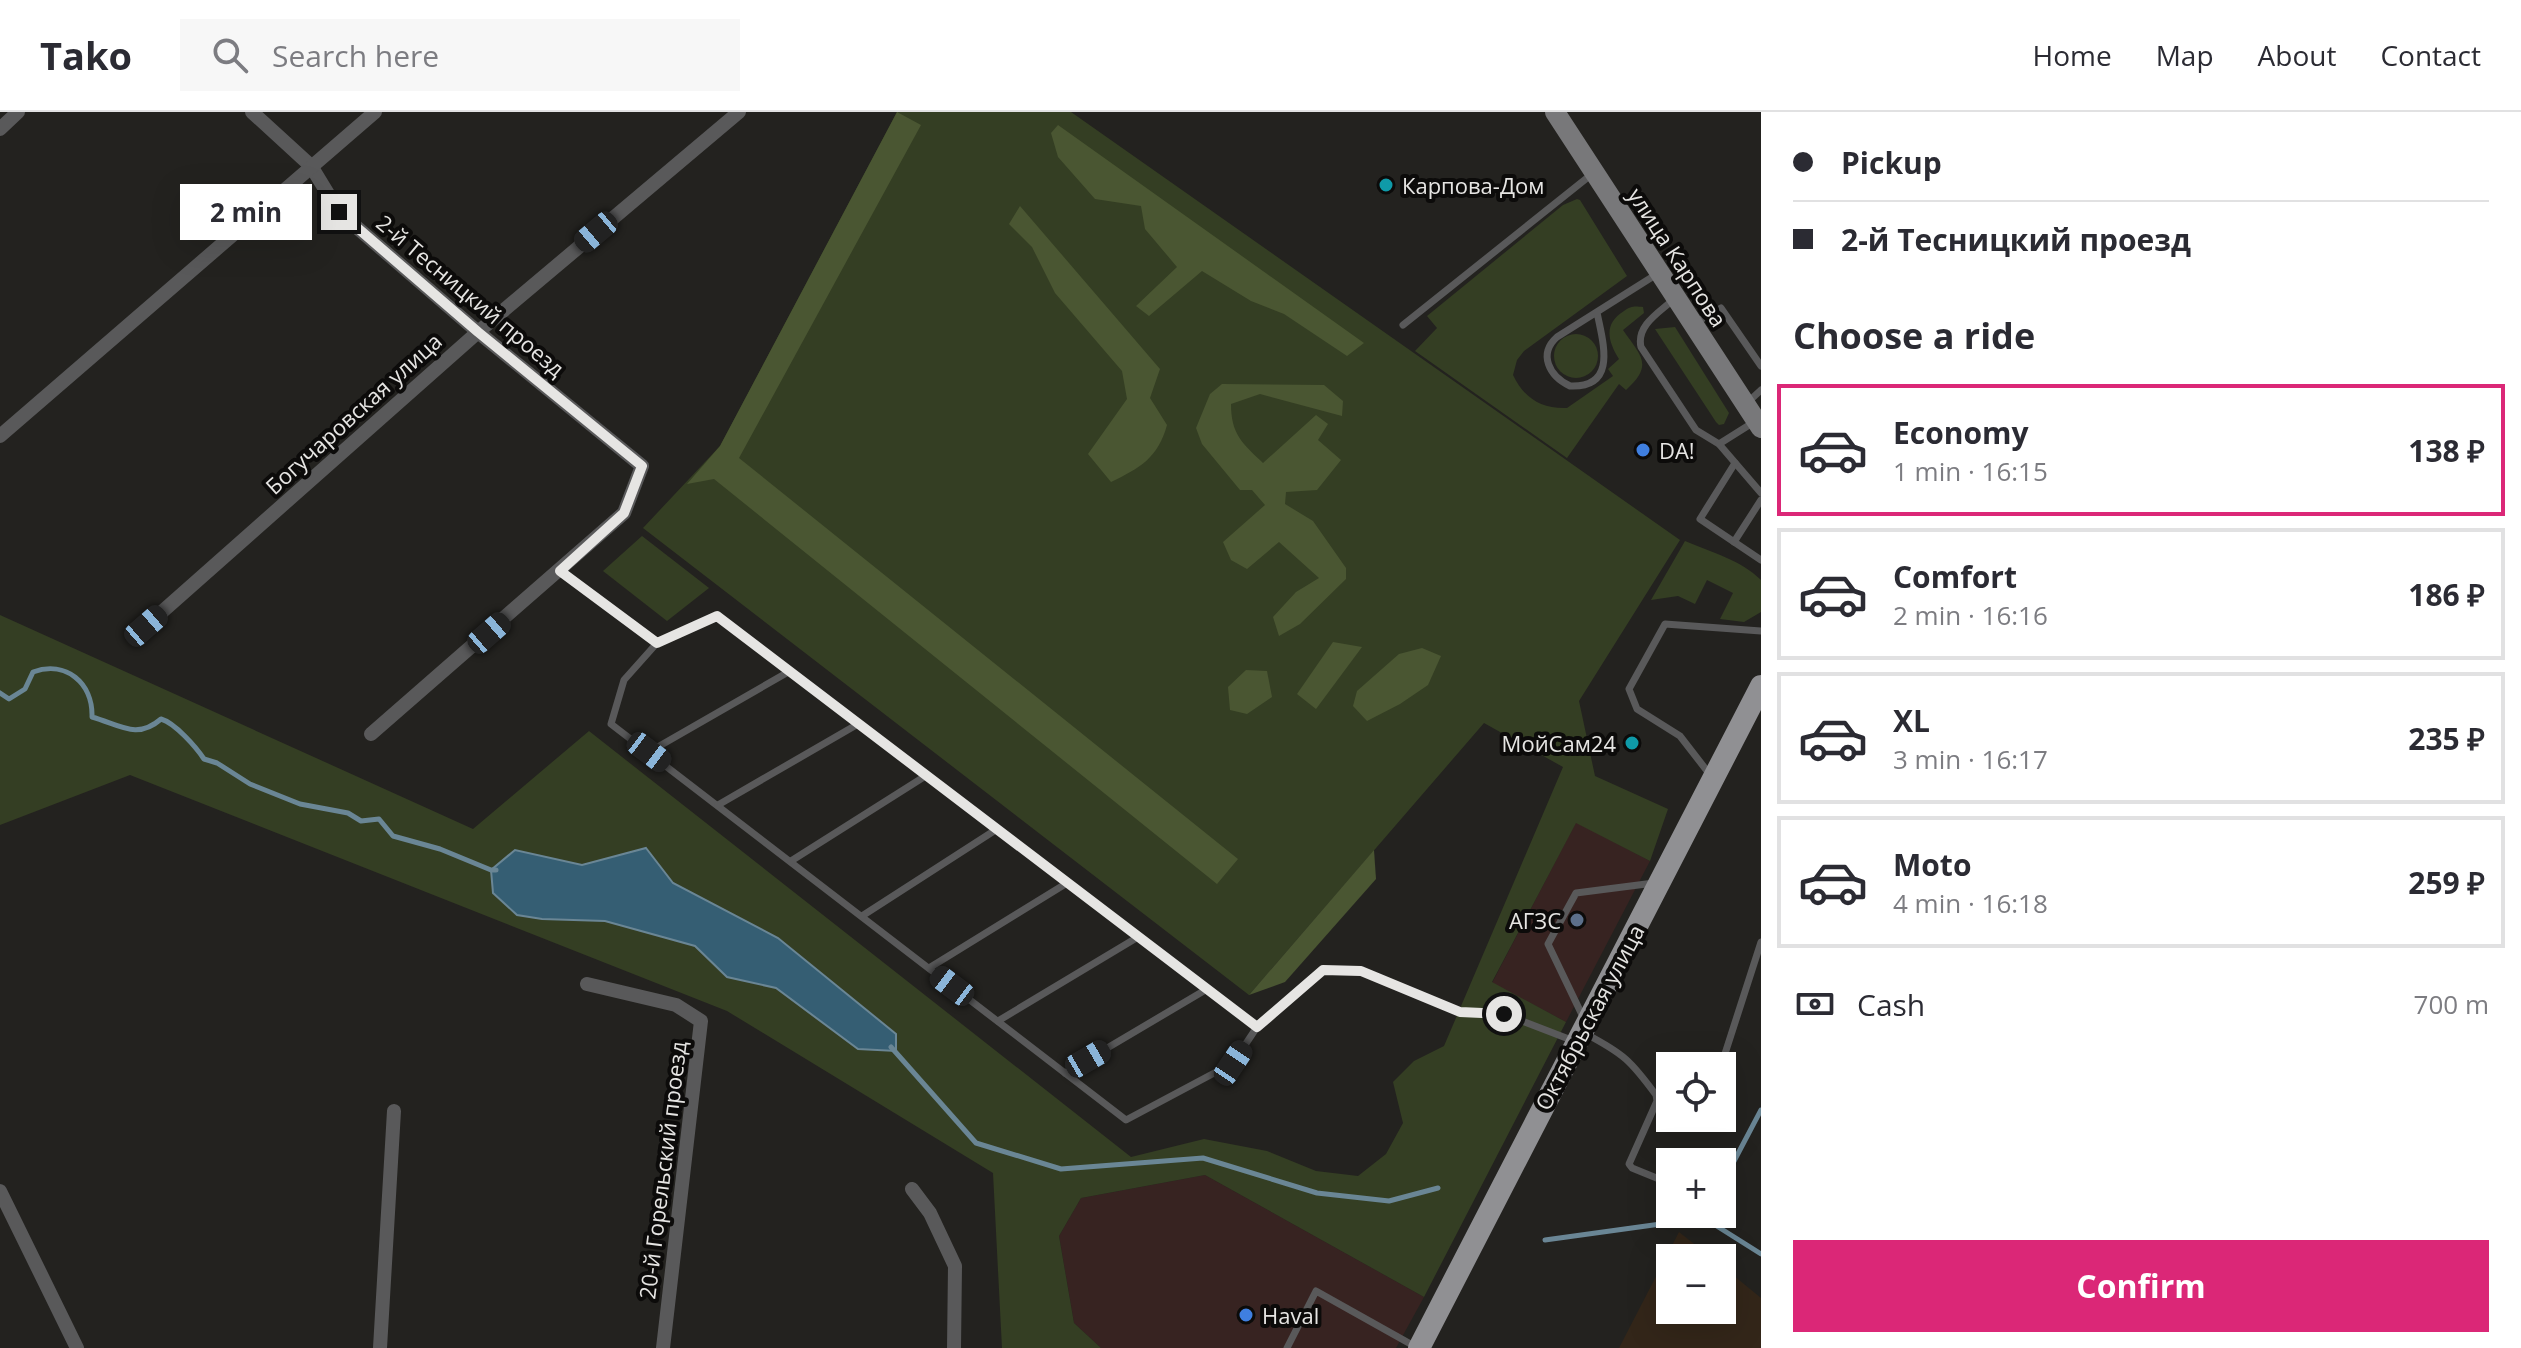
<!DOCTYPE html>
<meta charset="utf-8">
<style>
:root{--surface:#fff;--page:#f7f7f7;--text:#2b2b33;--muted:#7c7c81;--line:#e1e1e2;--accent:#db2777}
body{margin:0;font-family:"Open Sans",sans-serif;background:var(--page);color:var(--text);height:100vh;display:flex;flex-direction:column;font-size:30px;white-space:nowrap}
*{box-sizing:border-box;margin:0}
p{font-size:26px;color:var(--muted)}
.icon{flex:none;width:44px;height:44px;fill:none;stroke:currentColor;stroke-width:2;stroke-linecap:round;stroke-linejoin:round}
.map{position:relative;flex:1;overflow:hidden}
.panel{display:flex;flex-direction:column;background:var(--surface);width:760px}
.panel>*{flex:none}
.guide{display:grid;align-content:center;height:176px;padding:0 32px;background:var(--surface)}
.fabs{position:absolute;left:1656px;top:940px;display:grid;gap:16px}
.fabs a{display:grid;place-items:center;width:80px;height:80px;border-radius:0px;background:var(--surface);box-shadow:0 8px 32px #0002;font-size:40px}
.end{position:absolute;width:36px;height:36px;margin:-18px;border:10px solid #e6e5e3;background:#111;box-shadow:0 0 0 4px #111}
.from{border-radius:50%}
.bubble{position:absolute;height:56px;border-radius:0px;background:var(--surface);box-shadow:0 8px 32px #0002;font-size:26px;font-weight:700;line-height:56px;text-align:center}
.car{position:absolute;width:24px;height:48px;margin:-24px -12px;border-radius:10px;box-shadow:0 0 6px 2px #0007;background:linear-gradient(#222 24%,#8ab4d8 0 40%,#222 0 76%,#8ab4d8 0 86%,#222 0)}
.guide b{display:flex;align-items:center;gap:28px;height:76px;font-size:30px}
.guide b+b{border-top:2px solid var(--line)}
.guide i{width:20px;height:20px;background:var(--text)}
ul{padding:0;list-style:none}
li{display:flex;align-items:center;gap:24px;height:132px;margin:0 16px 12px;padding:0 16px;border:4px solid var(--line);border-radius:0px}
li div{flex:1}
li b{display:block;font-size:30px}
li em{font-style:normal;font-weight:700}
li.selected{border-color:var(--accent)}
li>.icon{width:72px;height:72px;stroke-width:1.5}
h2{padding:0 32px;font-size:36px;line-height:96px}
.pay{display:flex;align-items:center;gap:20px;height:88px;padding:0 32px;font-size:30px}
.pay p{margin-inline-start:auto}
.action{display:flex;gap:16px;margin-top:auto;padding:16px 32px}
.action a{flex:1;height:92px;border-radius:0px;background:var(--accent);color:#fff;font-size:32px;font-weight:700;line-height:92px;text-align:center}
header{display:flex;align-items:center;gap:48px;box-sizing:border-box;height:112px;padding:0 40px;background:var(--surface);border-bottom:2px solid var(--line)}
header strong{font-size:38px}
nav{display:flex;gap:44px;margin-inline-start:auto;font-size:28px}
.search{width:560px;height:72px;background:var(--page);display:flex;align-items:center;gap:20px;box-sizing:border-box;padding:0 28px;border-radius:0px;color:var(--muted);font-size:30px}
main{display:flex;flex:1;min-height:0}
.map>svg:first-child{display:block}
.commercial{fill:#372321}
.industrial{fill:#332619}
.green{fill:#343e23;fill-rule:evenodd}
.forest{fill:#4a5632}
.water{fill:#355e73;stroke:#6a8695;stroke-width:2}
.lines{fill:none;stroke-linecap:round;stroke-linejoin:round}
.stream{stroke:#6a8695;stroke-width:5}
.service{stroke:#59595a;stroke-width:7}
.minor{stroke:#59595a;stroke-width:14}
.secondary{stroke:#78787a;stroke-width:20}
.primary{stroke:#909093;stroke-width:22}
.route{stroke:#e6e5e3;stroke-width:10}
.culture-dot{fill:#0f9aa8;stroke:#0c0b0a;stroke-width:3}
.shop-dot{fill:#3f7fe0;stroke:#0c0b0a;stroke-width:3}
.service-dot{fill:#5c6f8a;stroke:#0c0b0a;stroke-width:3}
.labels{text-anchor:middle;dominant-baseline:central;stroke-width:8;stroke-linejoin:round;paint-order:stroke}
.poi-label{font-size:22px;fill:#e6e5e3;stroke:#0c0b0a;text-anchor:start}
.street-label{font-size:22px;fill:#e6e5e3;stroke:#0c0b0a}
</style>
<header>
<strong>Tako</strong>
<div class="search"><svg class="icon" aria-label="search" viewBox="0 0 24 24"><circle cx="10" cy="10" r="6"/><path d="M15 15l6 6"/></svg>Search here</div>
<nav><a>Home</a><a>Map</a><a>About</a><a>Contact</a></nav>
</header>
<main>
<div class="map">
<svg width="1761" height="1236" viewBox="0 0 1761 1236">
<rect width="100%" height="100%" fill="#23221f"/>
<g class="commercial">
<polygon points="1576,710 1650,749 1566,910 1492,871"/>
<polygon points="1205,1063 1424,1185 1396,1236 1101,1236 1074,1211 1059,1124 1081,1086"/>
</g>
<polygon class="industrial" points="1679,1120 1712,1146 1670,1146 1670,1198 1722,1198 1722,1154 1761,1186 1761,1236 1619,1236"/>
<g class="green">
<path d="M897,0H1071L1680,428L1579,589L1595,664L1668,697L1650,749L1576,711L1492,870L1566,910L1424,1185L1205,1063L1081,1086L1059,1124L1074,1211L1101,1236H1002L993,1061L727,899L130,663L0,713V503L473,717L589,619L1131,1045L1204,1027L1267,1039L1316,1059L1358,1064L1386,1042L1403,1011L1393,970L1414,949L1444,934L1563,655L1484,611L1249,883L643,416L720,334ZM646,737L672,771L723,799L858,937L776,876L727,865L696,834L605,809L542,807L517,803L493,782L491,759L515,738L582,753Z"/>
<path d="M1577,87L1580,88L1627,164L1524,239L1517,248L1513,263C1524,286 1541,297 1567,296L1613,264L1608,257L1619,247C1608,229 1603,212 1624,199C1631,194 1634,194 1643,195L1644,201L1623,218C1641,244 1654,253 1626,278L1619,272L1567,346L1415,239L1437,216L1427,204L1563,93Z"/>
<polygon points="1675,215 1729,301 1724,312 1719,313 1716,310 1655,217"/>
<circle cx="1576" cy="244" r="22"/>
<polygon points="642,424 709,476 667,509 603,459"/>
<path d="M1685,429C1711,440 1741,448 1761,468V500L1744,510L1720,507L1733,481L1707,468L1695,492L1678,484L1651,488Z"/>
</g>
<g class="forest">
<polygon points="897,0 921,13 739,346 1238,747 1217,772 714,367 687,372 720,334"/>
<polygon points="1058,13 1364,231 1347,244 1284,202 1251,189 1202,159 1149,204 1136,194 1177,155 1145,117 1141,94 1095,87 1058,45 1051,21"/>
<path d="M1020,94L1160,257L1150,286L1167,313C1158,346 1140,356 1111,370L1088,342L1127,287L1122,259L1055,181L1032,135L1009,112Z"/>
<path d="M1222,272L1324,273L1343,289L1342,304L1260,282L1231,292C1231,322 1242,331 1263,351L1316,303L1328,312L1318,328L1341,348L1317,378L1286,380L1285,392L1313,409L1346,456V467L1300,512L1279,524L1273,505L1296,480L1319,466L1279,430L1247,457L1231,448L1223,430L1265,393L1252,378H1240L1202,332L1196,316L1210,282Z"/>
<polygon points="1333,530 1362,535 1316,597 1297,582"/>
<polygon points="1422,536 1441,544 1428,573 1400,592 1367,609 1353,594 1357,579 1399,542"/>
<polygon points="1246,558 1267,559 1272,585 1247,602 1230,598 1228,575"/>
<polygon points="1374,738 1376,767 1285,870 1249,883"/>
</g>
<polygon class="water" points="646,736 673,771 778,826 896,922 896,939 858,937 776,876 727,865 695,834 605,809 542,807 517,803 493,781 491,758 515,738 582,753"/>
<g class="lines">
<g class="stream">
<path d="M0,581L9,587L25,577L33,560C66,548 93,571 92,605C120,613 137,628 161,607C175,611 196,635 204,647L217,651L250,672L300,692L348,701L361,709L379,707L393,724L440,737L491,758H496"/>
<polyline points="891,935 976,1031 1061,1057 1203,1046 1317,1081 1389,1089 1438,1076"/>
<polyline points="1722,1072 1761,998"/>
<polyline points="1545,1128 1704,1106 1761,1142"/>
</g>
<g class="service">
<path d="M1674,187C1660,200 1636,213 1641,235L1696,318L1719,332L1761,381"/>
<path d="M1597,200C1602,228 1619,276 1570,274C1549,264 1538,242 1557,225L1657,162"/>
<polyline points="1695,211 1721,196 1761,254"/>
<polyline points="1403,213 1592,62"/>
<polyline points="1748,290 1761,278"/>
<polyline points="1719,332 1754,310"/>
<polyline points="1735,351 1700,407 1761,448"/>
<polyline points="1734,430 1761,388"/>
<polyline points="560,459 657,531 717,504 1257,915"/>
<polyline points="657,531 624,568 611,612 1126,1008 1233,951 1257,915 1323,858 1361,859 1460,900 1504,902 1574,929"/>
<polyline points="649,640 790,559"/>
<polyline points="1711,664 1680,624 1637,597 1629,577 1665,512 1761,519"/>
<polyline points="718,693 858,612"/>
<polyline points="791,749 927,663"/>
<polyline points="862,804 997,717"/>
<polyline points="929,856 1067,771"/>
<polyline points="1584,907 1548,832 1576,781 1654,771"/>
<polyline points="998,909 1138,825"/>
<path d="M1586,922C1624,942 1631,949 1656,983L1657,989L1629,1052L1632,1056L1659,1067"/>
<polyline points="1721,954 1761,830"/>
<polyline points="1065,961 1207,877"/>
<polyline points="1287,1236 1316,1179 1416,1235"/>
</g>
<g class="minor">
<polyline points="252,0 311,54 339,100 478,220 642,354 624,401 371,622"/>
<polyline points="0,17 18,0"/>
<polyline points="0,324 375,0"/>
<polyline points="146,514 478,220 739,0"/>
<polyline points="587,872 676,893 701,909 663,1236"/>
<polyline points="912,1077 930,1101 955,1154 954,1236"/>
<polyline points="0,1079 77,1236"/>
<polyline points="380,1236 394,999"/>
</g>
<polyline class="secondary" points="1555,0 1761,316"/>
<polyline class="primary" points="1419,1236 1761,574"/>
</g>
<g class="lines">
<polyline class="route" points="339,100 478,220 642,354 624,401 560,459 657,531 717,504 1257,915 1323,858 1361,859 1460,900 1504,902"/>
</g>
<g class="culture-dot">
<circle cx="1386" cy="73" r="8"/>
<circle cx="1632" cy="631" r="8"/>
</g>
<g class="shop-dot">
<circle cx="1643" cy="338" r="8"/>
<circle cx="1246" cy="1203" r="8"/>
</g>
<circle class="service-dot" cx="1577" cy="808" r="8"/>
<g class="labels">
<g class="poi-label">
<text x="1402" y="73">Карпова-Дом</text>
<text x="1659" y="338">DA!</text>
<text x="1616" y="631" text-anchor="end">МойСам24</text>
<text x="1561" y="808" text-anchor="end">АГЗС</text>
<text x="1262" y="1203">Haval</text>
</g>
<g class="street-label">
<text transform="translate(1678 145) rotate(57)">улица Карпова</text>
<text transform="translate(471 183) rotate(40)">2-й Тесницкий проезд</text>
<text transform="translate(353 301) rotate(-42)">Богучаровская улица</text>
<text transform="translate(1589 905) rotate(-62)">Октябрьская улица</text>
<text transform="translate(662 1058) rotate(-83)">20-й Горельский проезд</text>
</g>
</g>
</svg>
<div class="fabs">
<a><svg class="icon" aria-label="locate" viewBox="0 0 24 24"><circle cx="12" cy="12" r="6"/><path d="M12 2v4M12 18v4M2 12h4M18 12h4"/></svg></a>
<a>+</a>
<a>−</a>
</div>
<i class="end from" style="left:1504px;top:902px"></i>
<i class="end" style="left:339px;top:100px"></i>
<div class="bubble" style="left:180px;top:72px;width:132px">2 min</div>
<i class="car" style="left:596px;top:120px;rotate:230deg"></i>
<i class="car" style="left:146px;top:514px;rotate:49deg"></i>
<i class="car" style="left:489px;top:521px;rotate:49deg"></i>
<i class="car" style="left:649px;top:640px;rotate:127deg"></i>
<i class="car" style="left:952px;top:874px;rotate:307deg"></i>
<i class="car" style="left:1088px;top:947px;rotate:60deg"></i>
<i class="car" style="left:1233px;top:951px;rotate:34deg"></i>
</div>
<section class="panel">
<div class="guide">
<b><i class="from"></i>Pickup</b>
<b><i></i>2-й Тесницкий проезд</b>
</div>
<h2>Choose a ride</h2>
<ul>
<li class="selected"><svg class="icon" aria-label="car" viewBox="0 0 24 24"><path d="M5 17H2v-5l4-1 3-4h7l3 4 3 1v5h-3M9 17h6M6 11h13"/><circle cx="7" cy="17" r="2"/><circle cx="17" cy="17" r="2"/></svg><div><b>Economy</b><p>1 min · 16:15</p></div><em>138 ₽</em></li>
<li><svg class="icon" aria-label="car" viewBox="0 0 24 24"><path d="M5 17H2v-5l4-1 3-4h7l3 4 3 1v5h-3M9 17h6M6 11h13"/><circle cx="7" cy="17" r="2"/><circle cx="17" cy="17" r="2"/></svg><div><b>Comfort</b><p>2 min · 16:16</p></div><em>186 ₽</em></li>
<li><svg class="icon" aria-label="car" viewBox="0 0 24 24"><path d="M5 17H2v-5l4-1 3-4h7l3 4 3 1v5h-3M9 17h6M6 11h13"/><circle cx="7" cy="17" r="2"/><circle cx="17" cy="17" r="2"/></svg><div><b>XL</b><p>3 min · 16:17</p></div><em>235 ₽</em></li>
<li><svg class="icon" aria-label="car" viewBox="0 0 24 24"><path d="M5 17H2v-5l4-1 3-4h7l3 4 3 1v5h-3M9 17h6M6 11h13"/><circle cx="7" cy="17" r="2"/><circle cx="17" cy="17" r="2"/></svg><div><b>Moto</b><p>4 min · 16:18</p></div><em>259 ₽</em></li>
</ul>
<div class="pay"><svg class="icon" aria-label="cash" viewBox="0 0 24 24"><path d="M3 7h18v10H3z"/><circle cx="12" cy="12" r="2"/></svg>Cash<p>700 m</p></div>
<div class="action"><a>Confirm</a></div>
</section>
</main>
